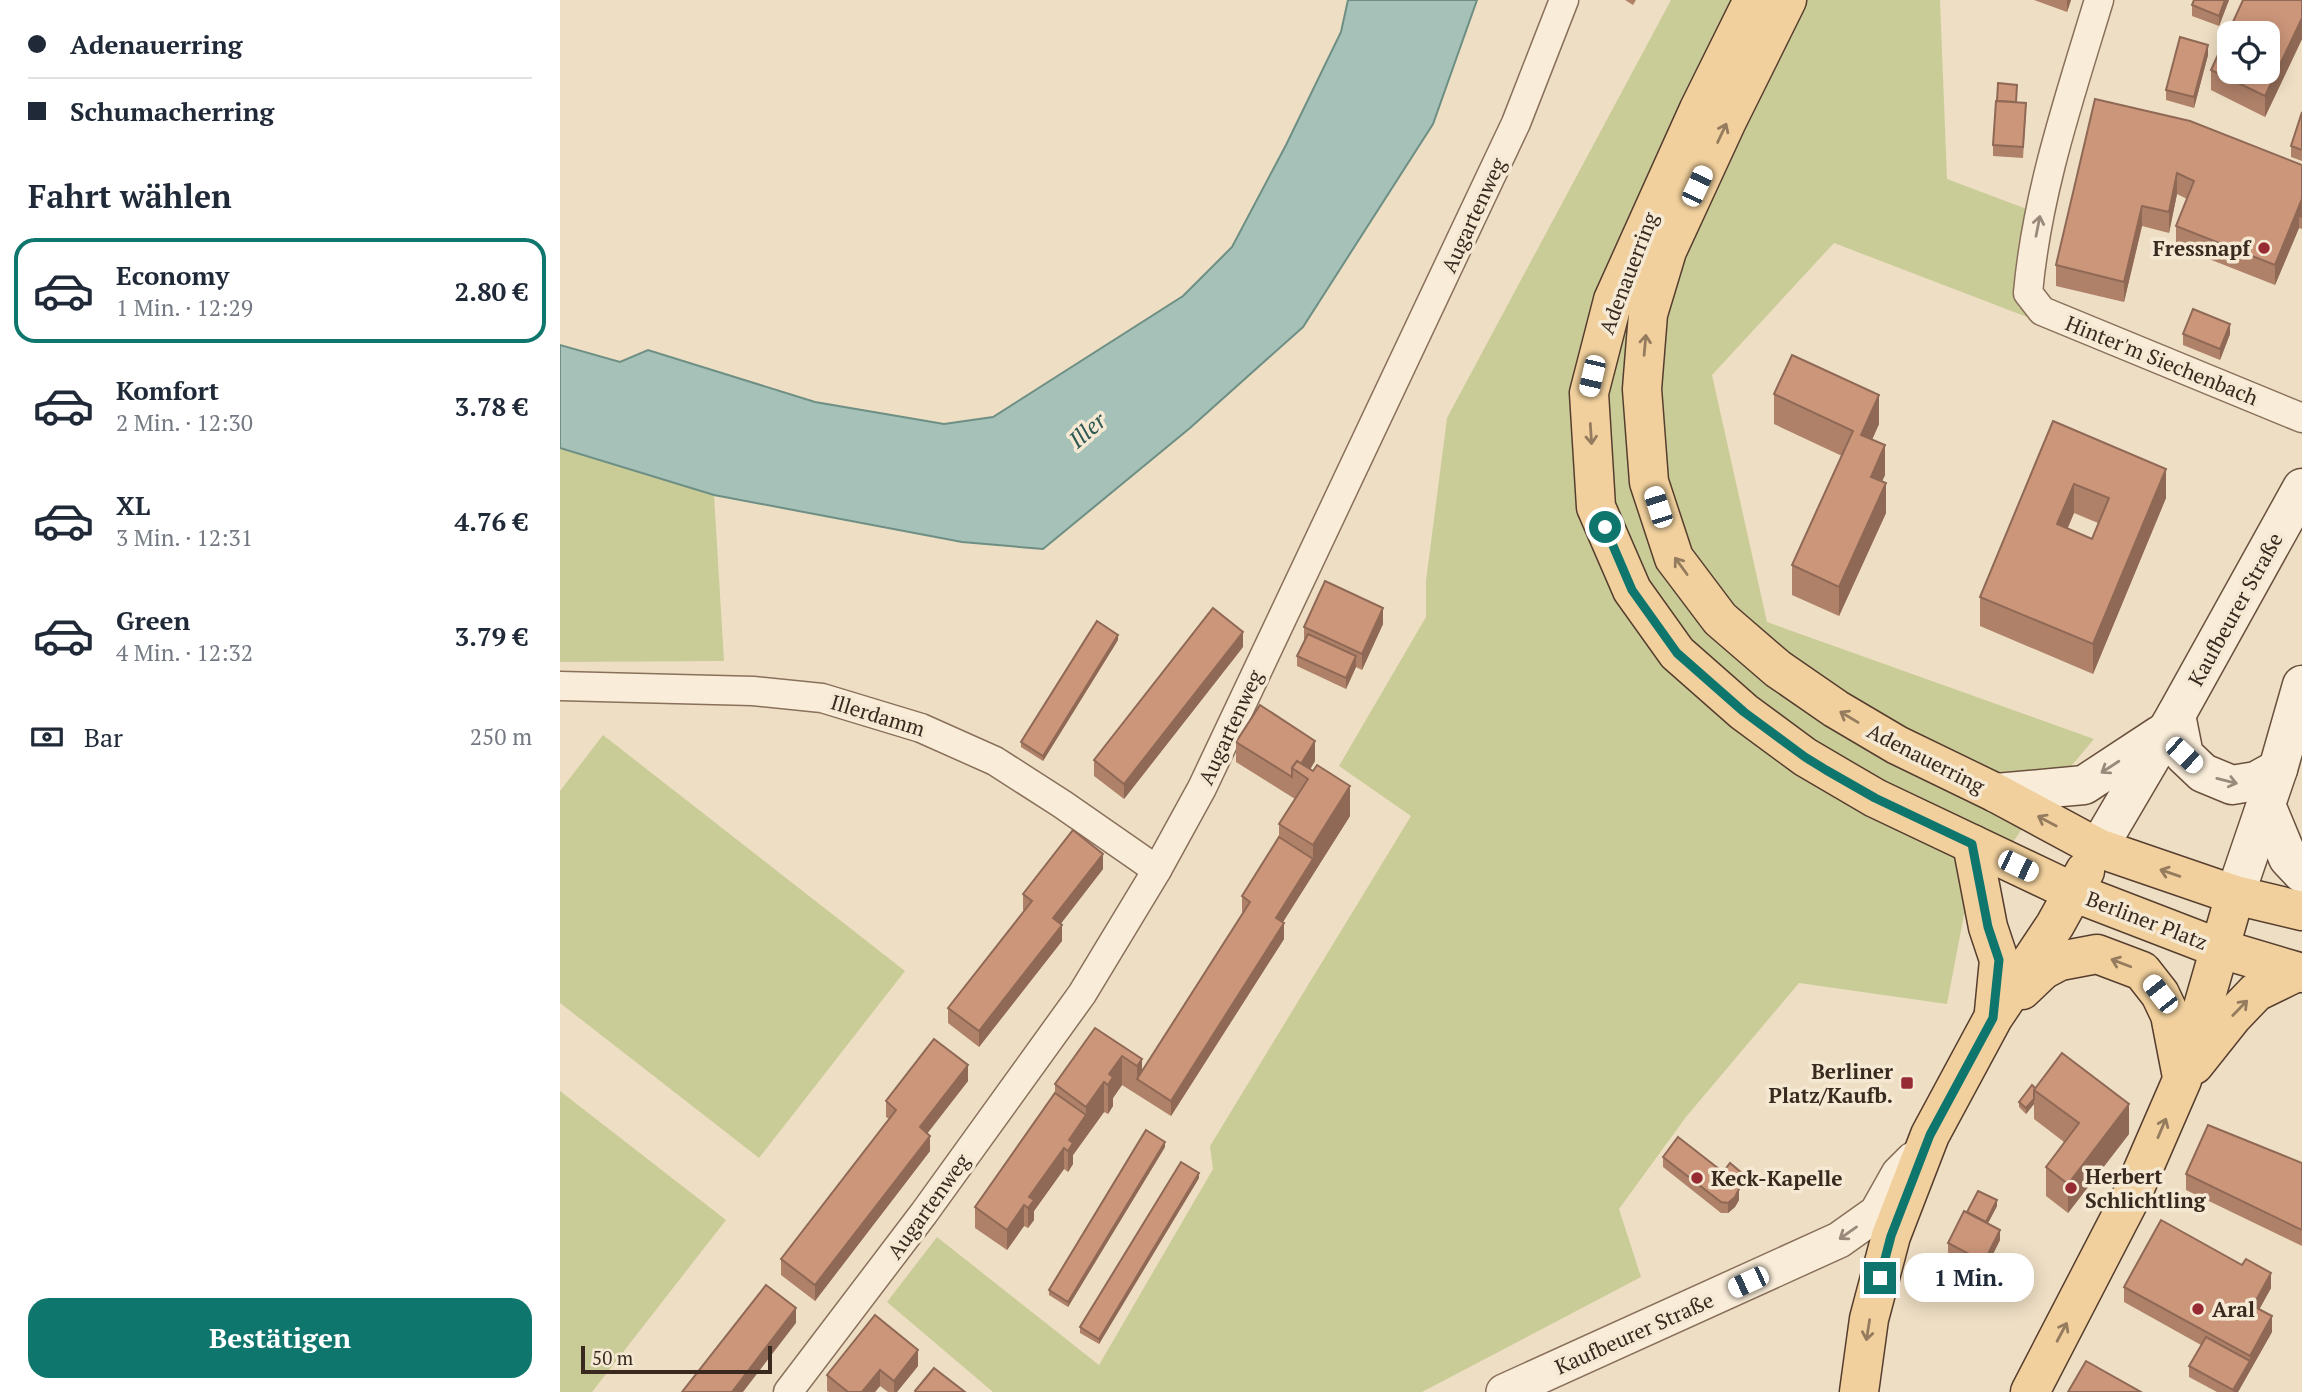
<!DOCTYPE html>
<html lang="de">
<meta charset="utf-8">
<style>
:root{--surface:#fff;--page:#f6f6f7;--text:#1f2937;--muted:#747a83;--line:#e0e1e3;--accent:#0f766e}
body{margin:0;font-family:"PT Serif",serif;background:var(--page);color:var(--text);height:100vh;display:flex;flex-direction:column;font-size:26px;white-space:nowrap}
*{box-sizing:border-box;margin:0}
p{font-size:23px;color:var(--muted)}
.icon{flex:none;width:38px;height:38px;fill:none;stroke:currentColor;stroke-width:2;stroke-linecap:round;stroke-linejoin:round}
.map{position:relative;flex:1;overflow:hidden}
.sheet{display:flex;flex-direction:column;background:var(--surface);width:560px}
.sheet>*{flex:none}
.hud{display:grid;align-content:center;height:154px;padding:0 28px;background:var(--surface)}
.buttons{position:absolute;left:1657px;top:21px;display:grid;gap:14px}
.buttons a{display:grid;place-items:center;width:63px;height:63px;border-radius:14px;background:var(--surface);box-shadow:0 4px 18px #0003;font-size:35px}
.scale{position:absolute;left:21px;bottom:18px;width:191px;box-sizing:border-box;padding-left:7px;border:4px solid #39291f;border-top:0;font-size:19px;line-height:24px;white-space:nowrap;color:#39291f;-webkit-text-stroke:5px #f5e9d4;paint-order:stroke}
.end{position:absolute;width:32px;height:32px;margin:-16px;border:9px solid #0f766e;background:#fff;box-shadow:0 0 0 4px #fff}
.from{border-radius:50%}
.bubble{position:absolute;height:49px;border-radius:21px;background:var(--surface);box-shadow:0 4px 18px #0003;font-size:23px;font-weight:700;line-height:49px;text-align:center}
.car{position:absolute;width:21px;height:42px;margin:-21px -10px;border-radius:9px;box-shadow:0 0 5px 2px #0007;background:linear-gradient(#fff 24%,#345 0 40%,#fff 0 76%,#345 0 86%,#fff 0)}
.hud b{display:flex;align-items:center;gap:24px;height:66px;font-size:26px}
.hud b+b{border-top:2px solid var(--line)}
.hud i{width:18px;height:18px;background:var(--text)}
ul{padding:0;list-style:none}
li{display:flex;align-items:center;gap:21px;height:105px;margin:0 14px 10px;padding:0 14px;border:4px solid transparent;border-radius:21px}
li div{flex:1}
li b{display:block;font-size:26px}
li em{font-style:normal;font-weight:700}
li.current{border-color:var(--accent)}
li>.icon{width:63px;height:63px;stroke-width:1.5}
h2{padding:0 28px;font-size:32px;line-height:84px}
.pay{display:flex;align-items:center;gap:18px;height:77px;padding:0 28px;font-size:26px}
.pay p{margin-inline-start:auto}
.button{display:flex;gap:14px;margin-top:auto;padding:14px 28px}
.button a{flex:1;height:80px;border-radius:21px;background:var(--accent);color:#fff;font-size:28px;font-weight:700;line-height:80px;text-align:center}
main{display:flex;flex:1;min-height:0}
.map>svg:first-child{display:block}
.green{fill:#cacc98}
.water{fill:#a6c1b7;stroke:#6d8f84;stroke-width:2}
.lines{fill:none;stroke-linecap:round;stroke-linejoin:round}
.minor-casing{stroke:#89705b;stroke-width:31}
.tertiary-casing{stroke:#89705b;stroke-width:38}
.secondary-casing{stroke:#6a513e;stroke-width:41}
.primary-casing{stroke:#563e2f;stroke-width:41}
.minor{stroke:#f9ecd8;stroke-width:28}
.tertiary{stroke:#f9ecd8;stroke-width:35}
.secondary{stroke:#f9ecd8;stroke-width:38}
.primary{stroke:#f1d09d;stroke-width:38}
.wall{fill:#af8169;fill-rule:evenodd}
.shaded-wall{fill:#8f6955}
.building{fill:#cc967a;stroke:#8f6955;stroke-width:2;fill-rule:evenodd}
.oneway{stroke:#957c5e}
.oneway2{stroke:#998a7c}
.route{stroke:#0f766e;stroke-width:9}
.poi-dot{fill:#972b34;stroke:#f5e9d4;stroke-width:2.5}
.labels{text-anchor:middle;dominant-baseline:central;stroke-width:7;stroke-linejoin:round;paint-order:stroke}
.street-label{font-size:21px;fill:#39291f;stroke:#f5e9d4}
.poi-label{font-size:21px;font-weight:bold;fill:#39291f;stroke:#f5e9d4;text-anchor:start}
.water-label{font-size:23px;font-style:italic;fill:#2e5852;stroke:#f5e9d4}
</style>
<main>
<section class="sheet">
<div class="hud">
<b><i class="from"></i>Adenauerring</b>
<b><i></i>Schumacherring</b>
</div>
<h2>Fahrt wählen</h2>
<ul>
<li class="current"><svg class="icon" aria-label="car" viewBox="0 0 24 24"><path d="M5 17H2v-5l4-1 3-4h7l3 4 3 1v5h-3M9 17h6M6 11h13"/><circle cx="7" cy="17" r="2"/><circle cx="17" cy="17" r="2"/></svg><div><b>Economy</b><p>1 Min. · 12:29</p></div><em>2.80 €</em></li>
<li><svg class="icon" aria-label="car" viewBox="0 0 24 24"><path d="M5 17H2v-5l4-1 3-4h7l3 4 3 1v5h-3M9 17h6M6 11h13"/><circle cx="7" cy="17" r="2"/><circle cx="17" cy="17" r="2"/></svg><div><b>Komfort</b><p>2 Min. · 12:30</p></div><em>3.78 €</em></li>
<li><svg class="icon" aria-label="car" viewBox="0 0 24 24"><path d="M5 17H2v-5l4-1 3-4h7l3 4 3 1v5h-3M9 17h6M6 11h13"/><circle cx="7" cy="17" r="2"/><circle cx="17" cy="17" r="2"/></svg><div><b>XL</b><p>3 Min. · 12:31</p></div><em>4.76 €</em></li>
<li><svg class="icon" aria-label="car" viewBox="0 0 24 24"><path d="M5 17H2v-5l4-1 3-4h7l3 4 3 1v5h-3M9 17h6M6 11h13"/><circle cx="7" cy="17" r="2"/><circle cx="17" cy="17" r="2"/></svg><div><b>Green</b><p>4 Min. · 12:32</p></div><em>3.79 €</em></li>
</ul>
<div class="pay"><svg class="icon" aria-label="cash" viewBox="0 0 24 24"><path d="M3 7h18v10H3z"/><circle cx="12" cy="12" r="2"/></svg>Bar<p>250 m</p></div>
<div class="button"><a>Bestätigen</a></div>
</section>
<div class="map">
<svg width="1742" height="1392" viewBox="0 0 1742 1392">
<rect width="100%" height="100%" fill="#eedec4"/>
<g class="green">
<polygon points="1111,0 1380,0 1387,179 1491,218 1467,317 1274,243 1152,375 1207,622 1534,739 1476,808 1404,915 1387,1004 1239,983 1126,1117 1059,1209 1081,1277 862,1392 433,1392 327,1302 377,1237 539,1365 653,1169 650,1146 851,816 779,766 866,617 866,581 887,418"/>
<polygon points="0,448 154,495 164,661 0,662"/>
<polygon points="43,735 345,971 199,1158 0,1003 0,791"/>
<polygon points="0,1091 166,1220 32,1392 0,1392"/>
</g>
<polygon class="water" points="788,0 917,0 873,124 743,327 630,428 483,549 402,542 154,495 0,448 0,345 60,362 88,350 255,402 384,424 433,417 623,296 672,247 726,145 781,32"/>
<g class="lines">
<defs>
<g id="minor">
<path d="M1539,0C1510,96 1477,192 1468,293L1482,311L1742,418"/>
<polyline points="0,686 193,691 262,698 361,728 435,761 502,804 597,870"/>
<polyline points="228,1392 364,1213 522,994 597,870 642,788 956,123 1004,0"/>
</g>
<polyline id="tertiary" points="944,1392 1279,1240 1317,1213 1339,1174 1353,1160"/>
<g id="secondary">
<polyline points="1616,715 1624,755 1643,773 1672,785 1696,781 1718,769"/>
<polyline points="1436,793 1524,785 1600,735"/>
<polyline points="1706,805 1728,858 1742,873"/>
<polyline points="1538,848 1616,715 1742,488"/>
<polyline points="1675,895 1718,769 1742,685"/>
</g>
<g id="primary">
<polyline points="1193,0 1139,109 1053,300 1029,393 1036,507 1072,590 1117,653 1184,712 1245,757 1315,798 1513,892 1661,949 1742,973"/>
<polyline points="1227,0 1167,121 1107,251 1088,314 1082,389 1089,482 1114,558 1160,619 1218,669 1276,709 1337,745 1436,793 1538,848 1675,895 1742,911"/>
<polyline points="1412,844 1428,927 1439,960 1434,1012"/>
<polyline points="1462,990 1483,970 1500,961 1537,954 1582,971 1600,994 1610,1015 1621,1072"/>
<polyline points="1634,1065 1673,1016 1696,992 1737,972"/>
<polyline points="1299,1392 1309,1319 1331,1236 1370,1135 1433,1018 1495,925 1525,871"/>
<polyline points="1470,1392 1572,1195 1622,1080 1675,895"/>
</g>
</defs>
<use href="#minor" class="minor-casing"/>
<use href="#tertiary" class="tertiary-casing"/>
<use href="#secondary" class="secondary-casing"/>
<use href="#primary" class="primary-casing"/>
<use href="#minor" class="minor"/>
<use href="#tertiary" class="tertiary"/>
<use href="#secondary" class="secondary"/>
<use href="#primary" class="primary"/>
</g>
<g class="wall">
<polygon points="1065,0 1076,0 1073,5"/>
<polygon points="1474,0 1511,0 1507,12"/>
<polygon points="1669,0 1659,26 1632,16 1632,5"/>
<polygon points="1742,0 1742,39 1705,117 1651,90 1651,70"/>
<polygon points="1648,55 1634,108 1606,100 1606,90"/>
<polygon points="1535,99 1742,165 1742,229 1739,228 1715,285 1616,246 1616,226 1627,199 1617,194 1609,233 1582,226 1564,302 1496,286 1496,265"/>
<polygon points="1456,102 1466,113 1463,158 1433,156 1433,145"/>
<polygon points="1742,112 1742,161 1731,157 1731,146"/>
<polygon points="1623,334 1670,334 1660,360 1623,345"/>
<polygon points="1214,394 1319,424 1312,440 1325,475 1322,481 1326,513 1279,616 1232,595 1232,565 1282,456 1214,424"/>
<path d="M1493,421L1606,498L1533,674L1420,626V597ZM1514,513L1538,523L1532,539L1507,529Z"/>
<polygon points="823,624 802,670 796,667 786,689 737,666 737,656 744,641 744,627"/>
<polygon points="558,640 483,761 461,747 461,742"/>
<polygon points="683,647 564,799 534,776 534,760"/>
<polygon points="676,742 755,761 750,770 790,816 723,922 724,939 611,1116 562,1085 553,1098 553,1106 548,1114 544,1112 513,1155 513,1164 508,1172 504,1169 474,1211 474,1220 468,1228 464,1226 447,1250 415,1228 415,1207 495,1093 495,1084 535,1028 582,1059 582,1073 683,913 682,912 682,896 719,837 719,824 735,799 676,762"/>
<polygon points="543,869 500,924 502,941 419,1047 388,1023 388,1008 464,911 463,910 463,894"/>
<polygon points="408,1081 367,1133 370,1151 255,1301 221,1275 221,1259 329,1119 326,1117 326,1101"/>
<polygon points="1475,1088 1569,1134 1508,1213 1486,1196 1486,1167 1504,1142 1474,1119 1474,1104 1466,1114 1459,1107 1459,1102"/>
<polygon points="605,1147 508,1307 489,1295 489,1290"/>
<polygon points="1103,1157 1163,1172 1183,1184 1179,1190 1179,1200 1175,1207 1168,1213 1161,1213 1103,1167"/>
<polygon points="1742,1163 1742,1246 1626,1190 1626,1174"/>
<polygon points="639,1178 539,1344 520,1333 520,1327"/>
<polygon points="1437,1206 1428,1223 1440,1240 1424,1272 1388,1254 1388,1243 1407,1212"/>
<polygon points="1564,1287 1711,1288 1699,1309 1712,1332 1678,1392 1657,1392 1629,1377 1629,1366 1641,1345 1564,1302"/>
<polygon points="358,1366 337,1392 328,1392 320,1386 315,1392 269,1392 267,1391 267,1375"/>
</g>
<g class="shaded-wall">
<polygon points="1507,0 1511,0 1507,12"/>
<polygon points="1665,0 1669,0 1659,26 1659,16"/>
<polygon points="1742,18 1742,39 1705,117 1705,96"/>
<polygon points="1648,45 1648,55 1634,108 1634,97"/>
<polygon points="1617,173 1617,194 1609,233 1609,212"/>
<polygon points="1742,199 1742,218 1739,217 1739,228 1715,285 1715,265"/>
<polygon points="1582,206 1582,226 1564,302 1564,282"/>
<polygon points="1670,324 1670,334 1660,360 1660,349"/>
<polygon points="1319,395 1319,424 1301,464 1301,435"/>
<polygon points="1325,445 1325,475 1311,506 1311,477"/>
<polygon points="1606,469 1606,498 1533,674 1533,644"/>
<polygon points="1326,483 1326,513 1279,616 1279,587"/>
<polygon points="1514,484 1514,513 1497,554 1497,524"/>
<polygon points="823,608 823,624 802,670 802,654"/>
<polygon points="683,632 683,647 564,799 564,784"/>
<polygon points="558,635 558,640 483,761 483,756"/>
<polygon points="796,656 796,667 786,689 786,678"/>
<polygon points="755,741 755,761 745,777 736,771"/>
<polygon points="790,786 790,816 716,933 716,918 753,859 753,845"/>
<polygon points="543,854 543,869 493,934 493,918"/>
<polygon points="724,923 724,939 611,1116 611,1101"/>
<polygon points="502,925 502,941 419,1047 419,1031"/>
<polygon points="562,1056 562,1085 553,1098 553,1106 548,1114 548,1085 549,1074"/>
<polygon points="582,1059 582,1082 577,1079 577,1066"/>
<polygon points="408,1065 408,1081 360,1143 360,1127"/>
<polygon points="544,1082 544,1112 513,1155 513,1164 508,1172 508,1151 509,1140 526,1115 526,1107"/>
<polygon points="1474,1099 1474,1104 1466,1114 1466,1108"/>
<polygon points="1569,1104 1569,1134 1508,1213 1508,1184"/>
<polygon points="370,1136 370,1151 255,1301 255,1285"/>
<polygon points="605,1142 605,1147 508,1307 508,1302"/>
<polygon points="504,1148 504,1169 474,1211 474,1220 468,1228 468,1208 469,1197"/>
<polygon points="639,1173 639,1178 539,1344 539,1339"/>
<polygon points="1183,1174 1183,1184 1179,1190 1179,1200 1175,1207 1168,1213 1168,1203 1176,1183"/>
<polygon points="1437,1200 1437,1206 1425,1229 1425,1223"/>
<polygon points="464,1205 464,1226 447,1250 447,1230"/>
<polygon points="1440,1230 1440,1240 1424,1272 1424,1262"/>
<polygon points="1711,1273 1711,1288 1693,1321 1693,1306"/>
<polygon points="236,1308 236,1323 183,1392 172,1392"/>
<polygon points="1712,1316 1712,1332 1678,1392 1673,1392 1690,1361 1690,1356"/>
<polygon points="358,1350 358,1366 337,1392 334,1392 334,1381"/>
<polygon points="320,1370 320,1386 315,1392 302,1392"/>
</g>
<g class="building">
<polygon points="1634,0 1665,0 1659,16 1632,5"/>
<path d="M1683,0H1742V18L1705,96L1651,70ZM1670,33H1708V72H1670Z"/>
<polygon points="1620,37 1648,45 1634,97 1606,90"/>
<polygon points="1438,83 1457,85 1456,102 1437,101"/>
<polygon points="1535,99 1630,121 1742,165 1742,199 1715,265 1616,226 1634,181 1617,173 1609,212 1582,206 1564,282 1496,265"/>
<polygon points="1436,101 1466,103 1463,147 1433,145"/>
<polygon points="1742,112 1742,150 1731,146"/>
<polygon points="1633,309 1670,324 1660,349 1623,334"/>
<polygon points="1232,355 1319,395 1301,435 1325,445 1311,477 1326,483 1279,587 1232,565 1293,431 1214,394"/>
<path d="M1493,421L1606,469L1533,644L1420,597ZM1514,484L1549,498L1532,539L1497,524Z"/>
<polygon points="765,581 823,608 802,654 744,627"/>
<polygon points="653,608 683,632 564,784 534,760"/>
<polygon points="537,621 558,635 483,756 461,742"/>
<polygon points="748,634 796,656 786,678 737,656"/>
<polygon points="700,705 755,741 741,764 737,761 732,768 732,777 676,742"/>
<polygon points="737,761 753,771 757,765 790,786 753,845 719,824 748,779 732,768"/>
<polygon points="513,830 543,854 493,918 502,925 419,1031 388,1008 472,901 463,894"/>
<polygon points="719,837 753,859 716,918 724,923 611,1101 577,1079 690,902 682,896"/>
<polygon points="535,1028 582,1059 577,1066 562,1056 549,1074 553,1077 548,1085 544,1082 526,1107 495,1084"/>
<polygon points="374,1039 408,1065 360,1127 370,1136 255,1285 221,1259 336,1110 326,1101"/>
<polygon points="1502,1053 1569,1104 1508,1184 1486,1167 1519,1123 1474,1090"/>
<polygon points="1472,1085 1475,1088 1474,1090 1474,1099 1466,1108 1459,1102"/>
<polygon points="495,1093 526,1115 509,1140 513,1143 508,1151 504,1148 469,1197 474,1200 468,1208 464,1205 447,1230 415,1207"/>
<polygon points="1648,1125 1742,1163 1742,1230 1626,1174"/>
<polygon points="586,1130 605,1142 508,1302 489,1290"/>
<polygon points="1118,1137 1163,1172 1170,1163 1183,1174 1176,1183 1179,1189 1175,1197 1168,1203 1161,1202 1103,1157"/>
<polygon points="621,1162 639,1173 539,1339 520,1327"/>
<polygon points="1418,1191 1437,1200 1426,1222 1407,1212"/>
<polygon points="1404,1211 1440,1230 1424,1262 1388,1243"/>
<polygon points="1601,1220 1682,1265 1686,1259 1711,1273 1693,1306 1712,1316 1690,1356 1564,1287"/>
<polygon points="206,1285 236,1308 172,1392 122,1392"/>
<polygon points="315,1315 358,1350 334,1381 320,1370 302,1392 288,1392 267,1375"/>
<polygon points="1646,1337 1690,1361 1673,1390 1629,1366"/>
<polygon points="1526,1361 1581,1392 1508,1392"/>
<polygon points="374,1368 405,1392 356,1392 355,1391"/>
</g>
<defs><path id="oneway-shaft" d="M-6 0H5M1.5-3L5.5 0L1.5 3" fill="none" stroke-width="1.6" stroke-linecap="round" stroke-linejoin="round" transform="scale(1.75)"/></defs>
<g class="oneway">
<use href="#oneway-shaft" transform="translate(1162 133) rotate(-65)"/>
<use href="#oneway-shaft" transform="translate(1085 345) rotate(-85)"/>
<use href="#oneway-shaft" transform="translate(1031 434) rotate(86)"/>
<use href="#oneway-shaft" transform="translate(1121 566) rotate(-126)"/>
<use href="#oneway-shaft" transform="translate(1289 717) rotate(-149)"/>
<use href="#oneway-shaft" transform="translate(1487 821) rotate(-152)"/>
<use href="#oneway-shaft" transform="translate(1610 873) rotate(-161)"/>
<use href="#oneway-shaft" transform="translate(1561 963) rotate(-159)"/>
<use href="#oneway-shaft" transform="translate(1680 1008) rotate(-46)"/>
<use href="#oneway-shaft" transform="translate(1602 1128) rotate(-67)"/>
<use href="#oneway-shaft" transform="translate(1308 1330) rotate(99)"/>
<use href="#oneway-shaft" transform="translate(1502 1332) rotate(-62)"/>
</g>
<g class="oneway2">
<use href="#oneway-shaft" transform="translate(1478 226) rotate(-79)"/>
<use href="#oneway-shaft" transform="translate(1550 767) rotate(147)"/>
<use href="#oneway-shaft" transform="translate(1667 781) rotate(14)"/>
<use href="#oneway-shaft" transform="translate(1288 1233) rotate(145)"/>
</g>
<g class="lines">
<polyline class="route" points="1045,527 1072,590 1117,653 1184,712 1245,757 1266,770 1315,798 1412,844 1428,927 1439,960 1433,1018 1370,1135 1331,1236 1320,1278"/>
</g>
<g class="poi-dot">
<circle cx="1704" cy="248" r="7"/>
<rect x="1340" y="1076" width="14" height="14" rx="3.5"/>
<circle cx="1137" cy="1178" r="7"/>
<circle cx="1511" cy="1188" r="7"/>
<circle cx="1638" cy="1309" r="7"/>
</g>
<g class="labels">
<g class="street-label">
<text transform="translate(913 215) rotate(-65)">Augartenweg</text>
<text transform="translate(1068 273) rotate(-69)">Adenauerring</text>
<text transform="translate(1602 360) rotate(22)">Hinter'm Siechenbach</text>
<text transform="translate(1675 609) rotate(-61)">Kaufbeurer Straße</text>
<text transform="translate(318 715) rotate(17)">Illerdamm</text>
<text transform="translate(670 727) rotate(-65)">Augartenweg</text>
<text transform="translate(1366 758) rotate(27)">Adenauerring</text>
<text transform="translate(1587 920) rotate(21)">Berliner Platz</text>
<text transform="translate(368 1206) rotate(-54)">Augartenweg</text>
<text transform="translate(1074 1333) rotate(-24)">Kaufbeurer Straße</text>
</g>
<g class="poi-label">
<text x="1690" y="248" text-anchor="end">Fressnapf</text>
<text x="1333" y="1071" text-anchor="end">Berliner<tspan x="1333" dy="24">Platz/Kaufb.</tspan></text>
<text x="1525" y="1176">Herbert<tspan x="1525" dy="24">Schlichtling</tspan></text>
<text x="1151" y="1178">Keck-Kapelle</text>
<text x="1652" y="1309">Aral</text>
</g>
<g class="water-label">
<text transform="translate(527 430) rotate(-41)">Iller</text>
</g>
</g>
</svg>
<div class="buttons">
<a><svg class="icon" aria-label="locate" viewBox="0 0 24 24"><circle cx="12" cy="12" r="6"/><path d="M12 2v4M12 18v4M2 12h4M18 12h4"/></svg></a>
</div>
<div class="scale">50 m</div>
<i class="end from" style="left:1045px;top:527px"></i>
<i class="end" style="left:1320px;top:1278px"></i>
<div class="bubble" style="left:1344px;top:1253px;width:130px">1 Min.</div>
<i class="car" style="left:1137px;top:186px;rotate:25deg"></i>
<i class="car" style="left:1032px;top:376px;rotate:193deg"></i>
<i class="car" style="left:1098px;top:507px;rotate:342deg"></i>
<i class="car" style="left:1624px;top:755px;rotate:133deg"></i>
<i class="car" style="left:1458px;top:866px;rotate:116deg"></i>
<i class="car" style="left:1600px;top:994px;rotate:322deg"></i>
<i class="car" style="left:1188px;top:1282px;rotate:245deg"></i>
</div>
</main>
